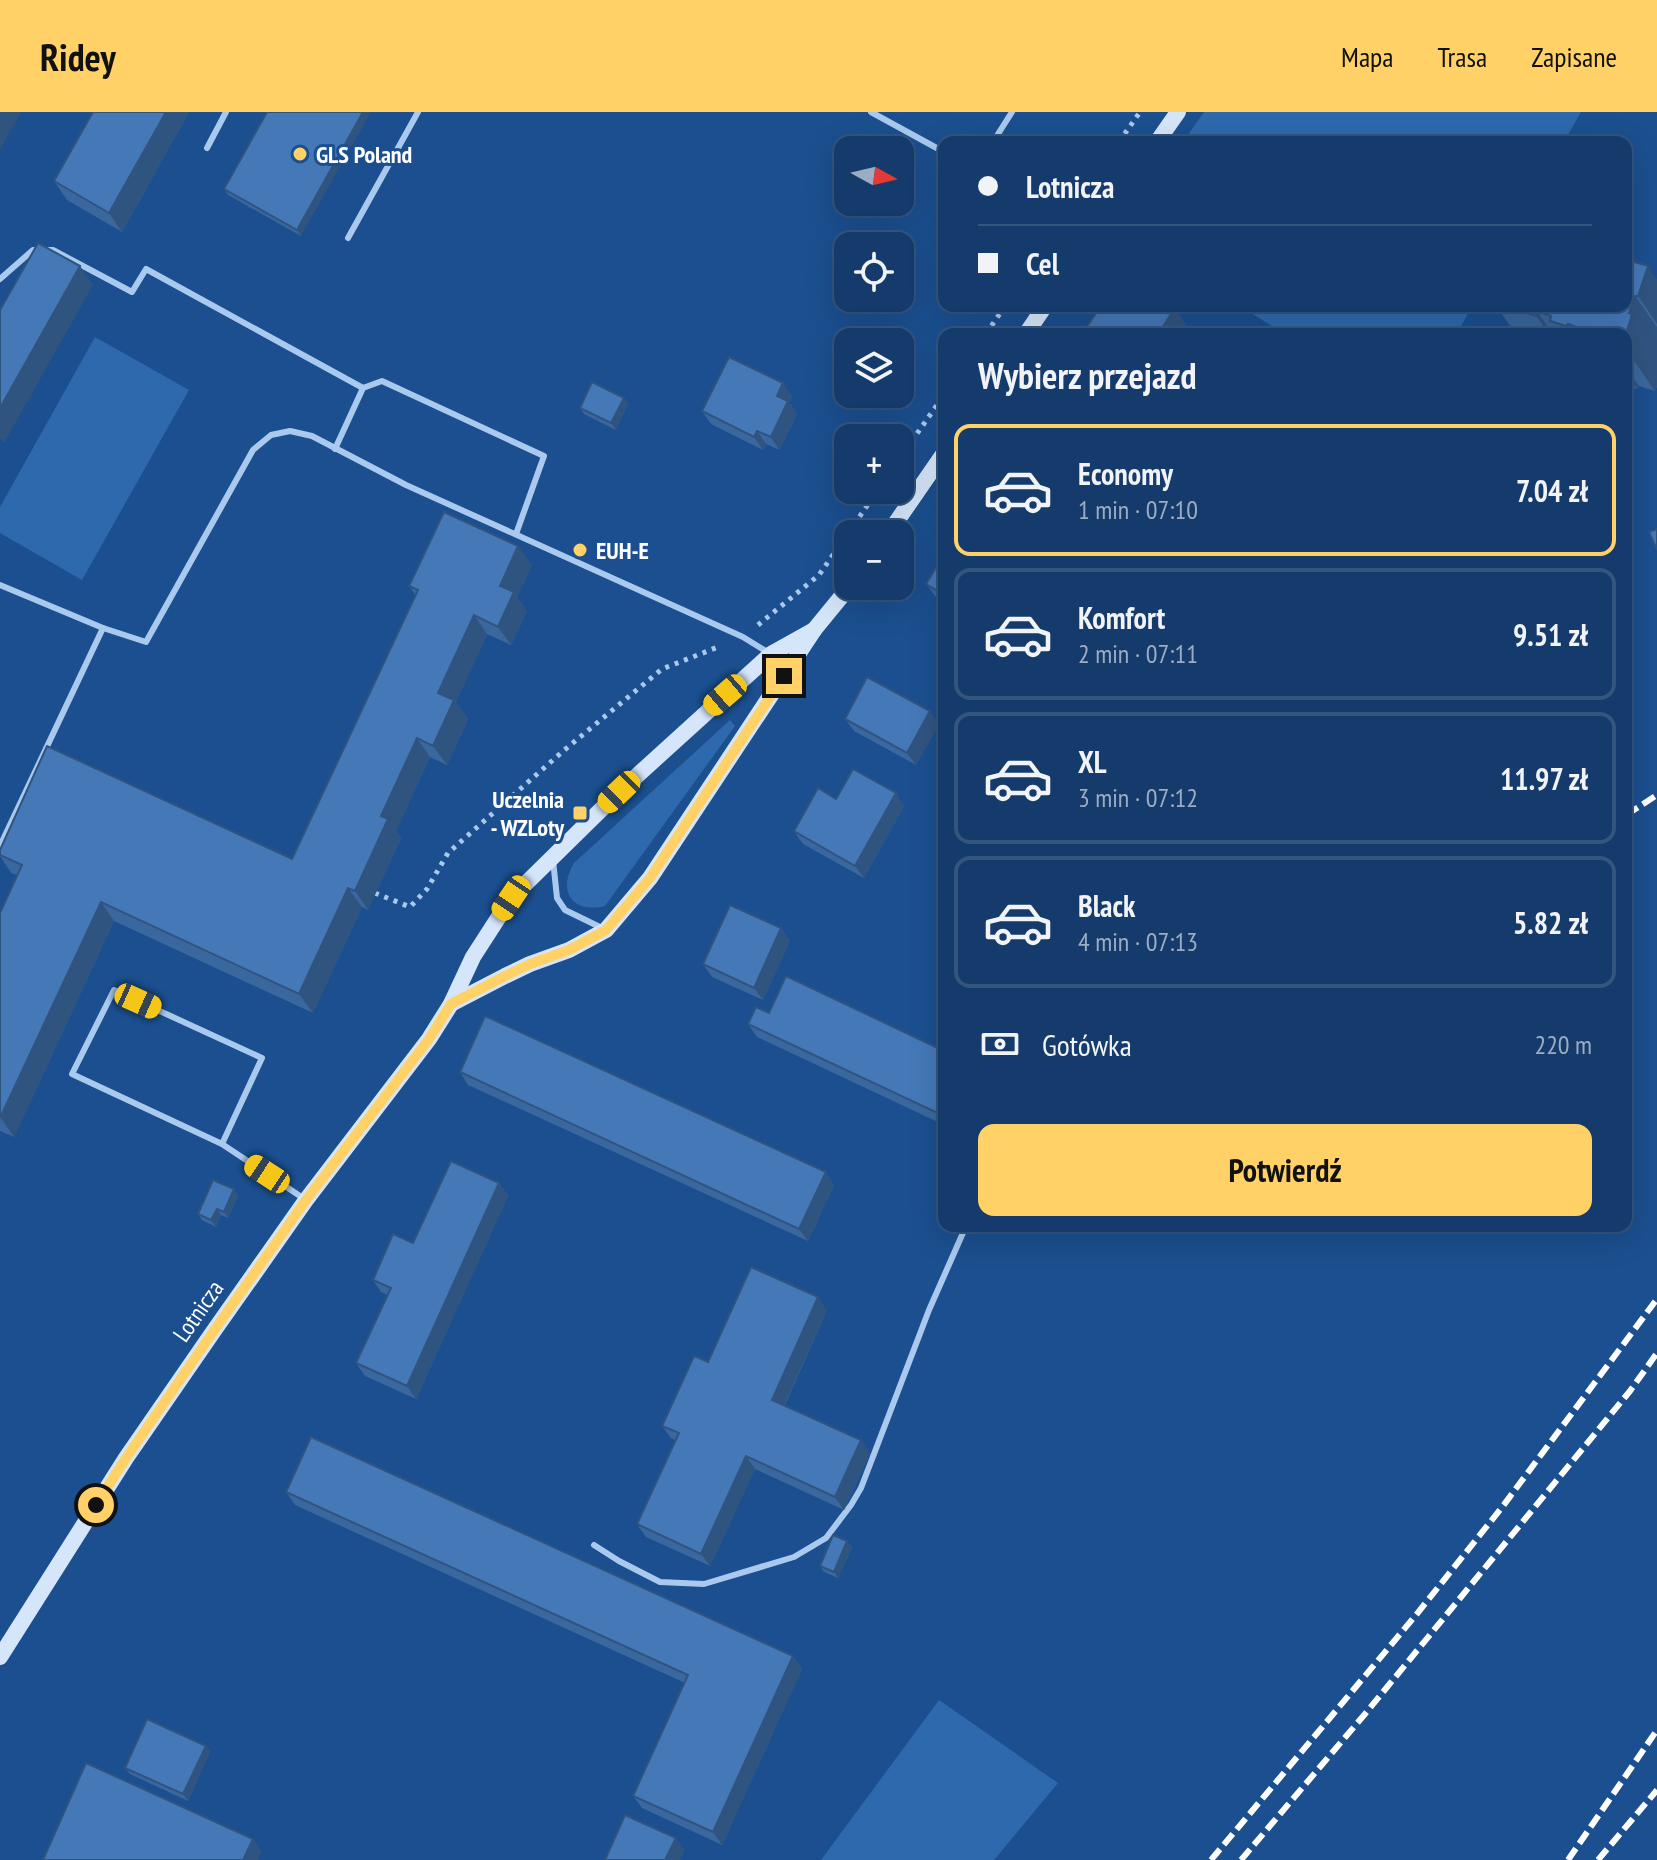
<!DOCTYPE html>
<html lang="pl">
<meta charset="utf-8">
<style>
:root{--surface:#143b6b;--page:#1d4271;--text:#f1f3f6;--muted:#9dadc1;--line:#33557e;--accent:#ffd166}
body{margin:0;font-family:"PT Sans Narrow",sans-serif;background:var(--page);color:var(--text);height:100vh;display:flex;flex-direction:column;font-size:30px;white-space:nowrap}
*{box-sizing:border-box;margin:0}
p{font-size:26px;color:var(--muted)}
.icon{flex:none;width:44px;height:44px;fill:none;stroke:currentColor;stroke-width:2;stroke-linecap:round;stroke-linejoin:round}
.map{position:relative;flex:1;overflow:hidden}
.drawer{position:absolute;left:938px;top:216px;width:694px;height:904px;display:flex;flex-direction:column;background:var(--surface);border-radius:16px;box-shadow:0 8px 32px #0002,0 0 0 2px var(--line)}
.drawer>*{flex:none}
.banner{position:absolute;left:938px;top:24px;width:694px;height:176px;border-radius:16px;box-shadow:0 8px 32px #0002,0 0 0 2px var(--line);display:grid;align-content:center;height:176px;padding:0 40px;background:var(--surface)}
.needle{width:52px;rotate:98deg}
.fabs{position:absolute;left:834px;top:24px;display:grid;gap:16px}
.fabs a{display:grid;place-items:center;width:80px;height:80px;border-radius:16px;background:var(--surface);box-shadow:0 8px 32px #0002,0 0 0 2px var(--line);font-size:40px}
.end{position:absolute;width:36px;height:36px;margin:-18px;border:10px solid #ffd166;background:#111;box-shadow:0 0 0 4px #111}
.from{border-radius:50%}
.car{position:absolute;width:24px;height:48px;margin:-24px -12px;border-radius:10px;box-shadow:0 0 6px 2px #0007;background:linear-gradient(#f5c518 24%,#345 0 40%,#f5c518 0 76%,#345 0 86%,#f5c518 0)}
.banner b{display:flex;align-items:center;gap:28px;height:76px;font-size:30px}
.banner b+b{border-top:2px solid var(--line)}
.banner i{width:20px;height:20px;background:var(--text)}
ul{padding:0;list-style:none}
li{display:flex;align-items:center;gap:24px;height:132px;margin:0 16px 12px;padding:0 24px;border:4px solid var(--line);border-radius:16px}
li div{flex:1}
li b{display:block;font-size:30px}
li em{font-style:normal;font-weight:600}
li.current{border-color:var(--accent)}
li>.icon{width:72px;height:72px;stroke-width:1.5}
h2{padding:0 40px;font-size:36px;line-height:96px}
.pay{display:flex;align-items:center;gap:20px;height:88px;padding:0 40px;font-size:30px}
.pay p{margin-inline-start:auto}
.action{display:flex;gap:16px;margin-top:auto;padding:16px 40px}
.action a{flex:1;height:92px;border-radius:16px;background:var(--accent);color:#111;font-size:32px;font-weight:600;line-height:92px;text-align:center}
header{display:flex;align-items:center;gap:48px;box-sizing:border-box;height:112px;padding:0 40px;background:var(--accent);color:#111}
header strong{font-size:38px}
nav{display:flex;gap:44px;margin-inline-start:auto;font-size:28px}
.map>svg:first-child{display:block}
.green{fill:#2e69ad}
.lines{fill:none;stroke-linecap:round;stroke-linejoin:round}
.path{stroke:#a9c9ee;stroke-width:5;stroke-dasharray:4 6;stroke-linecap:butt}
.lane{stroke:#a9c9ee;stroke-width:6}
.secondary{stroke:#d6e6fa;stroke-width:16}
.rail{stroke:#fff;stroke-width:6;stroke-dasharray:14 6;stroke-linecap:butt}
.wall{fill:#3a679d}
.shaded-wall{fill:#305480}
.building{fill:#4478b7;stroke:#305480;stroke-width:2}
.route{stroke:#ffd166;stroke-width:10}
.poi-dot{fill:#ffd166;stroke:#1b4f8f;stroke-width:3}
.labels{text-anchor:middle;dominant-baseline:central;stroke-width:6;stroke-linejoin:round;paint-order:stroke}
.poi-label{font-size:24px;font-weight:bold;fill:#fff;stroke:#1b4f8f;text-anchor:start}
.street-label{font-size:24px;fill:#fff;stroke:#1b4f8f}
</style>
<header>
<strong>Ridey</strong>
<nav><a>Mapa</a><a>Trasa</a><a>Zapisane</a></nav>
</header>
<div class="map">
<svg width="1657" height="1748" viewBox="0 0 1657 1748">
<rect width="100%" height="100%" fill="#1b4f8f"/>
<g class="green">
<polygon points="1204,0 1581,0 1564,30 1183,30"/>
<polygon points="1240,194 1472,194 1457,222 1285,222"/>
<polygon points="95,225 189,278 82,468 0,421 0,395"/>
<path d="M730,608L735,614L605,794C572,802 557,779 574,751Z"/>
<polygon points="939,1588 1058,1671 994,1748 821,1748"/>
</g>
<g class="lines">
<g class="path">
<polyline points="1119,30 1140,0"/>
<polyline points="986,222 1005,194"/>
<polyline points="900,346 944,283"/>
<polyline points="758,513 819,463 878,378"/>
<polyline points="375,781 410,795 427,777 448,741 562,640 662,557 718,535"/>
</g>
<g class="lane">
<polyline points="871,0 944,40"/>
<polyline points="993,30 1012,0"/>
<polyline points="207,36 226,0"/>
<polyline points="348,126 418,0"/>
<polyline points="0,167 33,138 53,138 132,180 146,157 363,276"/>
<polyline points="335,337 363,276 382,269 544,344 516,422"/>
<polyline points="0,473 103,516 146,530 253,338 271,323 290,319 312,324 406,373 743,525 769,541"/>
<polyline points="0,734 103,516"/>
<polyline points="553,748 557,786 565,798 602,816"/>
<polyline points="222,1032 262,946 114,878 72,962 222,1032 303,1086"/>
<polyline points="594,1433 619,1449 660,1470 704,1472 794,1445 826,1426 851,1393 861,1376 929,1198 966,1114"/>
</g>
<g class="secondary">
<polyline points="1157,30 1178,0"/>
<polyline points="1026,222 1045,194"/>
<polyline points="888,422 944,341"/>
<polyline points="451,892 505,864 530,852 569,838 606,818 650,766 814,518 850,474"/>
<polyline points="0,1545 126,1346 213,1220 306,1088 429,927 451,892 473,845 511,786 619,680 771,542 814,518"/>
</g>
<g class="rail">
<polyline points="1626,703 1657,683"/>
<polyline points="1211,1748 1416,1503 1503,1394 1657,1187"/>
<polyline points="1241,1748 1365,1602 1630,1279 1657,1241"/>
<polyline points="1568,1748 1657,1618"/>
<polyline points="1598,1748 1657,1678"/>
</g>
</g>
<g class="wall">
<polygon points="93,0 189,0 122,120 67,88 54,69"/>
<polygon points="267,0 301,124 228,83 224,77"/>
<polygon points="1636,151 1657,168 1657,274 1655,279 1639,274 1637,277 1626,274 1626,222 1516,222 1496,194 1626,194"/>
<polygon points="792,284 789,290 797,302 779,338 766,332 763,338 711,312 702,299"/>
<polygon points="628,292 616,318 584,302 580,296"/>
<polygon points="944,443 944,490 935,484 926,472"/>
<polygon points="532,453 517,485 527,499 511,533 487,522 456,590 468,607 447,653 430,645 396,719 401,726 368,798 362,795 313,901 114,809 14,1025 0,1019 0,801 17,763 11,761 0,744 0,738 292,747 416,484 409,474"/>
<polygon points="845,607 939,612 916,653 854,619"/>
<polygon points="836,687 904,694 864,766 803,732 794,719"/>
<polygon points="781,816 790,829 763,888 712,865 703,852"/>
<polygon points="769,901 944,939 944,1013 757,925 748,912"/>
<polygon points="460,960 834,1073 808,1129 468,973"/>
<polygon points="499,1071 508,1084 416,1287 365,1264 356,1251 388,1183 381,1180 373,1168 413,1131"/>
<polygon points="238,1084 228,1106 221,1103 216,1115 202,1108 198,1102"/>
<polygon points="827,1198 785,1293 870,1341 844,1398 755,1357 710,1454 646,1425 637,1412 675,1328 671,1326 662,1314 708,1250"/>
<polygon points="286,1380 793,1544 802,1557 722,1733 642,1696 633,1684 685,1571 295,1393"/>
<polygon points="847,1429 852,1436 838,1466 824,1460 820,1454"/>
<polygon points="206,1634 210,1640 188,1689 130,1662 125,1656"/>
</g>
<g class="shaded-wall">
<polygon points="0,0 21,0 0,38"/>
<polygon points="166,0 189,0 122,120 109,101"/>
<polygon points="363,0 371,0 301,124 297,118"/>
<polygon points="1632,145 1645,163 1648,154 1657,168 1657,212 1638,184 1635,184 1657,215 1657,274 1655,279 1626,237 1626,222 1629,201 1631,149"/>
<polygon points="80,154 93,173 4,331 0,326 0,296"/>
<polygon points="1175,196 1188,215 1184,222 1158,222"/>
<polygon points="1537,199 1553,222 1549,222 1536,204"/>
<polygon points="1568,212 1575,222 1572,222 1566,214"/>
<polygon points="1626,255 1639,274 1637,277 1626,262"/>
<polygon points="783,271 792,284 789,290 797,302 779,338 771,325 777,284"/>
<polygon points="624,286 628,292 616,318 611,311"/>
<polygon points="757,319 766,332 763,338 754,325"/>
<polygon points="518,434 532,453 517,485 527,499 511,533 498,515 500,474"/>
<polygon points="474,503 487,522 456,590 468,607 447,653 433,634 438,581"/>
<polygon points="930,599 939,612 916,653 907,641"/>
<polygon points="417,626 430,645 396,719 401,726 368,798 355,779 381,704"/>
<polygon points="896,681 904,694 864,766 855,754"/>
<polygon points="348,776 362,795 313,901 299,882"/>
<polygon points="101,790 114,809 14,1025 1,1006"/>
<polygon points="781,816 790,829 763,888 754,876"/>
<polygon points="826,1060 834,1073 808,1129 799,1117"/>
<polygon points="499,1071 508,1084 416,1287 407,1274"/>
<polygon points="234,1077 238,1084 228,1106 224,1100"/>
<polygon points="217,1097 221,1103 216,1115 211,1108"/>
<polygon points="818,1185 827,1198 781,1300 772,1288"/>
<polygon points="861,1328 870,1341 844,1398 835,1385"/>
<polygon points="746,1344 755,1357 710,1454 701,1442"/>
<polygon points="847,1429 852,1436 838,1466 834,1460"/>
<polygon points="793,1544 802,1557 722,1733 713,1720"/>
<polygon points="206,1634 210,1640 188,1689 183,1682"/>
<polygon points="676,1726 685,1738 680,1748 665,1748"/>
<polygon points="253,1727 262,1739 258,1748 243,1748"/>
</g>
<g class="building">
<polygon points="93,0 166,0 109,101 54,69"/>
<polygon points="267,0 363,0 297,118 224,77"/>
<polygon points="38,131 80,154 0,296 0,198"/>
<polygon points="1626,143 1632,145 1631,149 1648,154 1638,184 1635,184 1629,201 1632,202 1626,222 1588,222 1589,221 1576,217 1577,215 1568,212 1566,214 1550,209 1551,204 1537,199 1536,204 1506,194 1626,194"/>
<polygon points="1101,194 1173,194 1175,196 1158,222 1082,222"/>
<polygon points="729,245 783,271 777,284 788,289 771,325 757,319 754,325 702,299"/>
<polygon points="592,270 624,286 611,311 580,296"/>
<polygon points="444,400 518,434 500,474 514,480 498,515 474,503 438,581 454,588 433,634 417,626 381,704 388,707 355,779 348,776 299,882 101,790 0,1006 0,801 22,753 0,743 0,738 47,634 292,747 418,478 409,474"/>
<polygon points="1657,417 1657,438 1649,420"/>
<polygon points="944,443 944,483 926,472"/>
<polygon points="867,565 930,599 907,641 845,607"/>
<polygon points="853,657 896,681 855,754 794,719 818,676 836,687"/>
<polygon points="730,793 781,816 754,876 703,852"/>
<polygon points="786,864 944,939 944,1004 748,912 756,895 769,901"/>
<polygon points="485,904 826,1060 799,1117 460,960"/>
<polygon points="451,1049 499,1071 407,1274 356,1251 391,1176 373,1168 393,1122 413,1131"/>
<polygon points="213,1068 234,1077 224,1100 217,1097 211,1108 198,1102"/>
<polygon points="751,1155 818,1185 772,1288 861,1328 835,1385 746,1344 701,1442 637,1412 679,1321 662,1314 694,1244 708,1250"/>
<polygon points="311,1325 793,1544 713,1720 633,1684 688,1563 286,1380"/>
<polygon points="833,1423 847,1429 834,1460 820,1454"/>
<polygon points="147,1607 206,1634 183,1682 125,1656"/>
<polygon points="86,1651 253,1727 243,1748 43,1748"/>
<polygon points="625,1703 676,1726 665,1748 605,1748"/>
</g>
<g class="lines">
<polyline class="route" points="96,1393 126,1346 213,1220 306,1088 429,927 451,892 505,864 530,852 569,838 606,818 650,766 784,564"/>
</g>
<g class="poi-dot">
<circle cx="300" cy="42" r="8"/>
<circle cx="580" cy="438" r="8"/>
<rect x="572" y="693" width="16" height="16" rx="4"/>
</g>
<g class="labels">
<g class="poi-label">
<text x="316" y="42">GLS Poland</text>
<text x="596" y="438">EUH-E</text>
<text x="564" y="687" text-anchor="end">Uczelnia<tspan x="564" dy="28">- WZLoty</tspan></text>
</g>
<g class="street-label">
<text transform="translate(198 1199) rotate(-55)">Lotnicza</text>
</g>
</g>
</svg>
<div class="fabs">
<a><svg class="needle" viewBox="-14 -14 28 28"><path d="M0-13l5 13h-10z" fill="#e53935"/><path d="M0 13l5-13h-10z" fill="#9dadc1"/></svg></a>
<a><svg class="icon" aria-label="locate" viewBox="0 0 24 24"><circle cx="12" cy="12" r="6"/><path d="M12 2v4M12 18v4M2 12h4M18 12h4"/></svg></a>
<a><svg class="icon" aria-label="layers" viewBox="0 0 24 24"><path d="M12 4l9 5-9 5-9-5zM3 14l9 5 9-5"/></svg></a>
<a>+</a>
<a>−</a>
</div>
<i class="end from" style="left:96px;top:1393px"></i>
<i class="end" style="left:784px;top:564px"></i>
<i class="car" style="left:725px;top:583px;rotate:229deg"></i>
<i class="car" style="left:619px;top:680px;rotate:226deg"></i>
<i class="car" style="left:511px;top:786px;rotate:214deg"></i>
<i class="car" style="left:138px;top:889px;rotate:114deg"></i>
<i class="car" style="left:267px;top:1062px;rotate:303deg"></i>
<div class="banner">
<b><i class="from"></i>Lotnicza</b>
<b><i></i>Cel</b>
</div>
<section class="drawer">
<h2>Wybierz przejazd</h2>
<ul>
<li class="current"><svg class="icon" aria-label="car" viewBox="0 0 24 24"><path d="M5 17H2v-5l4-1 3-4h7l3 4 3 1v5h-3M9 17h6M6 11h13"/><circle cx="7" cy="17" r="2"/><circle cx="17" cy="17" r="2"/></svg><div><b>Economy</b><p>1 min · 07:10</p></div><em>7.04 zł</em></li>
<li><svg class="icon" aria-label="car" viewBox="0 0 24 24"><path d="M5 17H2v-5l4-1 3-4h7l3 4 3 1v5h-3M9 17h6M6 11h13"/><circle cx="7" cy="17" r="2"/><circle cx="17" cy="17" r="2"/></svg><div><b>Komfort</b><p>2 min · 07:11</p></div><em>9.51 zł</em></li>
<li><svg class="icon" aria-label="car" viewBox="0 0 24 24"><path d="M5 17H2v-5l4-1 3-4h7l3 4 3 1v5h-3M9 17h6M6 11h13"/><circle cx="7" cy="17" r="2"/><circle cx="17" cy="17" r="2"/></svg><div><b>XL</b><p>3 min · 07:12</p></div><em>11.97 zł</em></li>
<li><svg class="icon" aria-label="car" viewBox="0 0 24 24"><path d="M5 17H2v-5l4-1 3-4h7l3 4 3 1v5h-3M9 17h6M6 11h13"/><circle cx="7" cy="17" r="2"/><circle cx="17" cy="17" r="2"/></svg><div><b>Black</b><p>4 min · 07:13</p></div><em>5.82 zł</em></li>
</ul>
<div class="pay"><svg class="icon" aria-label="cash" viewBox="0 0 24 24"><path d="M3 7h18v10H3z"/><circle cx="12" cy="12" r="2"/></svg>Gotówka<p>220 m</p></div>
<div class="action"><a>Potwierdź</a></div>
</section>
</div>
